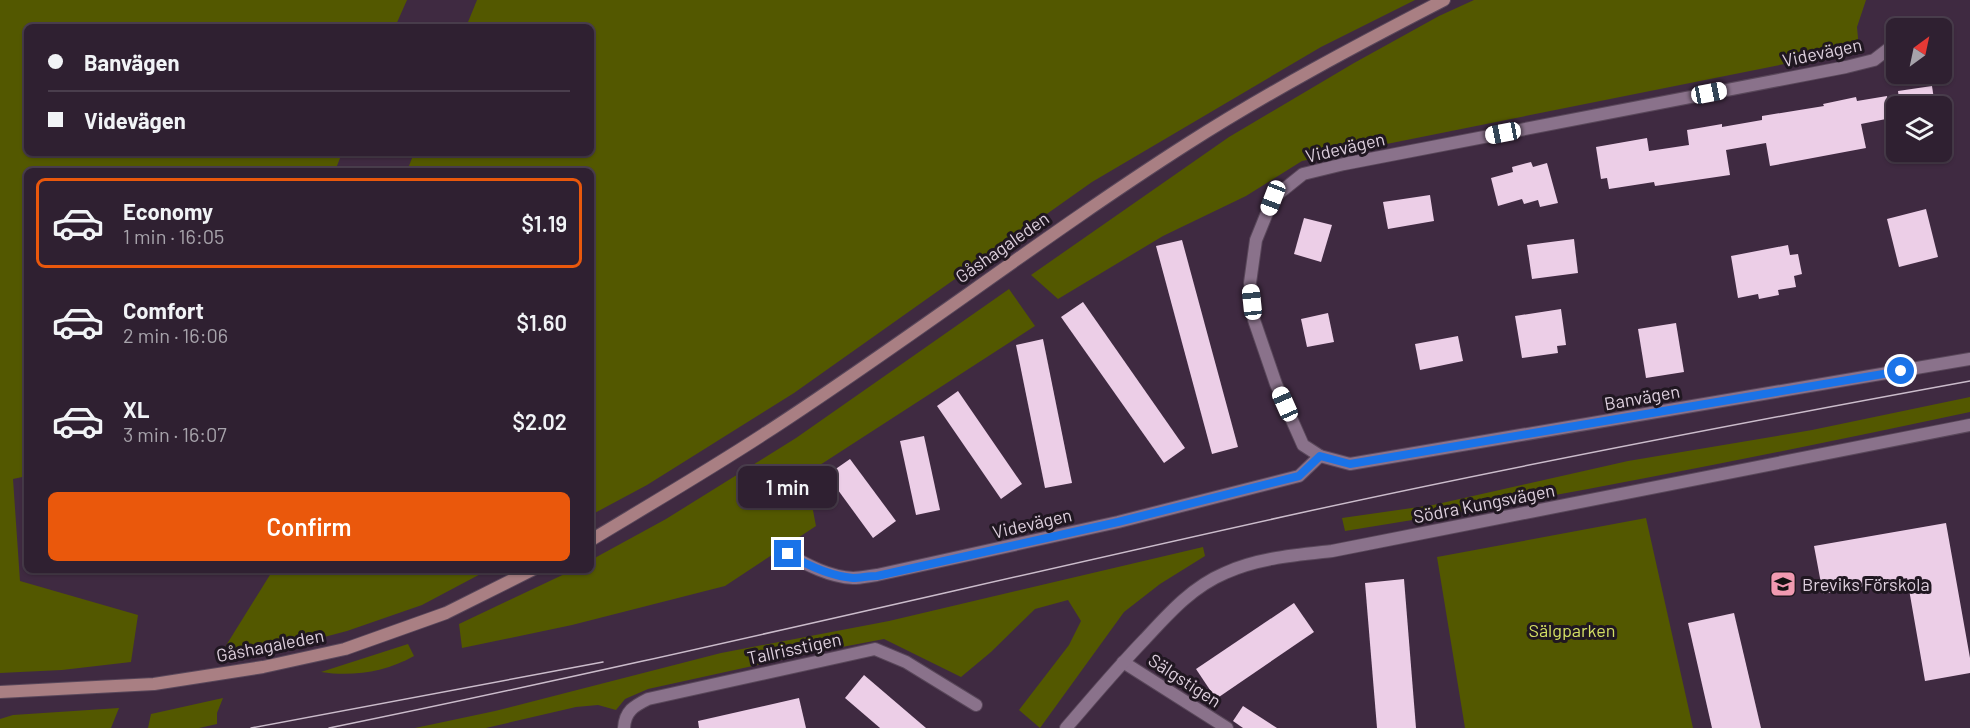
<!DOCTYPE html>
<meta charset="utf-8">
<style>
:root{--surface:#2f2031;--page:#3b2d3d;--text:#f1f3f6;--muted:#a7a3ab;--line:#4a3e4d;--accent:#ea580c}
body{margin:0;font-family:Barlow,sans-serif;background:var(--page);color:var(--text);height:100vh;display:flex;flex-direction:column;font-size:22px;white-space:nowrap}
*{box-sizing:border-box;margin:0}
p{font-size:20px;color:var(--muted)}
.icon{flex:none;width:33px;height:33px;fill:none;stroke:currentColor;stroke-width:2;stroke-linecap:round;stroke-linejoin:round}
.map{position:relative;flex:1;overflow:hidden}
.sheet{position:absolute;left:24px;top:168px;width:570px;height:405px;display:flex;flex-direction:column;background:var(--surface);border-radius:9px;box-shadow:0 2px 4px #0004,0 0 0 2px var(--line)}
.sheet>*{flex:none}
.banner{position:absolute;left:24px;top:24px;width:570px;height:132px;border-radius:9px;box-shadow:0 2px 4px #0004,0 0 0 2px var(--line);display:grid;align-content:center;height:132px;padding:0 24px;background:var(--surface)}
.needle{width:39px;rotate:33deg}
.buttons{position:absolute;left:1886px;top:18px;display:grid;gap:12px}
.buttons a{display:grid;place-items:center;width:66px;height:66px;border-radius:9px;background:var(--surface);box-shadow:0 2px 4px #0004,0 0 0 2px var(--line);font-size:30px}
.end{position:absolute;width:27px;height:27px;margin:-14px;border:8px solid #1a73e8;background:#fff;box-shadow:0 0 0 3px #fff}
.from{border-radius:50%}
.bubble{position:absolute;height:42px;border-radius:9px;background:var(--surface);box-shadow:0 2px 4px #0004,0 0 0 2px var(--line);font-size:20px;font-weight:600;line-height:42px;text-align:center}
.car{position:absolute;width:18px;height:36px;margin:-18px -9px;border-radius:8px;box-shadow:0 0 4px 2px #0007;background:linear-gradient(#fff 24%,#345 0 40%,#fff 0 76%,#345 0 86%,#fff 0)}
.banner b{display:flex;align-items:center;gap:21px;height:57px;font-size:22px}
.banner b+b{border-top:2px solid var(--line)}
.banner i{width:15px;height:15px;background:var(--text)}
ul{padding:10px 0 0;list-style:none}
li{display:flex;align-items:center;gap:18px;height:90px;margin:0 12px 9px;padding:0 12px;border:3px solid transparent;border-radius:9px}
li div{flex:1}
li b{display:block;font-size:22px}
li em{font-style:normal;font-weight:600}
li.active{border-color:var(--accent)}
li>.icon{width:54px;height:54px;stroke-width:1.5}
.button{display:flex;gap:12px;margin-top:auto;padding:12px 24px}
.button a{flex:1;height:69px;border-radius:9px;background:var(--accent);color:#fff;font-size:24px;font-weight:600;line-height:69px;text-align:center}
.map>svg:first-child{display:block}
.green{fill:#535800}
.building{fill:#eccee7}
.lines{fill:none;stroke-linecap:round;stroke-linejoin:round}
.minor-casing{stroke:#59475a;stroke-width:14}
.tertiary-casing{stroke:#59475a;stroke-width:14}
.secondary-casing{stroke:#59475a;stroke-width:14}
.minor{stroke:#8a728b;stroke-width:12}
.tertiary{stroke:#8a728b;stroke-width:12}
.secondary{stroke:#a97f83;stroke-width:12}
.tram{stroke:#cbbccb;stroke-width:1.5}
.route{stroke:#1a73e8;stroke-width:8}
.labels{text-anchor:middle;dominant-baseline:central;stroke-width:6;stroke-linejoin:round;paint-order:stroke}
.street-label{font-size:18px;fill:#ddcfdd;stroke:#201721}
.poi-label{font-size:18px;fill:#ddcfdd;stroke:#201721;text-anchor:start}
.park-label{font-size:18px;fill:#d4df64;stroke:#201721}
</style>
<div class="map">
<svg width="1970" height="728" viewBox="0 0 1970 728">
<rect width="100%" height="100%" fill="#3f2a41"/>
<g class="green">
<polygon points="0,0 407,0 395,27 27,27 27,153 342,153 335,171 27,171 27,476 13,479 20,581 138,615 131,662 62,670 0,673"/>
<polygon points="477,0 1415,0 1321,47 1092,182 794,393 647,485 591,515 591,171 407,171 414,153 591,153 591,27 466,27"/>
<polygon points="1474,0 1866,0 1857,27 1859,49 1302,161 1246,196 1163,236 1058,299 1031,275 1229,137 1354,63 1439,16"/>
<polygon points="1009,289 1035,326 806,474 816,526 725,586 572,625 462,648 459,624 573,570 591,570 591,560 666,519 796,438"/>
<path d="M1970,397V412C1763,456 1554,498 1345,531L1342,518L1433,505L1628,461L1812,430Z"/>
<polygon points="1646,518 1693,728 1465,728 1437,557"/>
<polygon points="1203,547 1205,556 1160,584 1124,612 1040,728 1019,710 1069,645 1081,621 1068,600 1035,609 991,652 961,677 884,639 821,651 648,689 625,699 616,710 598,705 576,707 486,728 415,728 495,711 721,653 889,621"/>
<polygon points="273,570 488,570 422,605 347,631 260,654 217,660"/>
<path d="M408,644L414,656C386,672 352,677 321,672Z"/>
<polygon points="223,698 217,713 217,724 199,728 148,728 151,714"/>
<polygon points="119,708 111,728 0,728 0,719 13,715"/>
</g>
<g class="building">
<polygon points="1932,86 1935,106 1900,106 1898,91"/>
<polygon points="1887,96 1891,118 1861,124 1866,148 1770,166 1766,143 1726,150 1730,175 1655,186 1654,182 1609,189 1607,178 1601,179 1596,147 1647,138 1649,151 1689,145 1687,130 1722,124 1722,127 1762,120 1762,116 1824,106 1823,104 1856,97 1857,101"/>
<polygon points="1531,162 1533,167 1547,163 1558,203 1540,207 1538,200 1524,204 1522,199 1498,206 1491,178 1513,172 1512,167"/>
<polygon points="1430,195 1434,221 1388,229 1383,202"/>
<polygon points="1926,209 1938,257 1899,267 1887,219"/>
<polygon points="1304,218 1332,225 1321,262 1294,254"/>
<polygon points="1574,239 1578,273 1532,279 1527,245"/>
<polygon points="1182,240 1238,447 1212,454 1156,246"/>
<polygon points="1788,245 1790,255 1798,254 1802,274 1794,276 1796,287 1778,290 1779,295 1759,299 1758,294 1738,298 1731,256"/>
<polygon points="1083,302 1185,448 1164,463 1061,317"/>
<polygon points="1561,309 1566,345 1557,346 1558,353 1522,358 1515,316"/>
<polygon points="1328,313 1334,342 1307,347 1301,319"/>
<polygon points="1676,323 1684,372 1646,378 1638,329"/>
<polygon points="1458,336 1463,361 1420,370 1415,344"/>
<polygon points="1043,339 1072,483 1045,488 1016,345"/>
<polygon points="958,391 1022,484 1001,499 937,406"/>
<polygon points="924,436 940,510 916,515 900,441"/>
<polygon points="850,459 896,521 873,538 827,475"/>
<polygon points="1946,523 1970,658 1970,673 1925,681 1907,578 1823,594 1814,546"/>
<polygon points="1404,579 1416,728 1377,728 1365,583"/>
<polygon points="1294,603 1314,632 1216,699 1196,669"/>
<polygon points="1734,613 1761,728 1712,728 1688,623"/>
<polygon points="864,675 926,728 880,728 845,698"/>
<polygon points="799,698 806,728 699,728 698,721"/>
<polygon points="1243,706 1277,728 1243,728 1233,721"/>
</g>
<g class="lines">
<defs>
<g id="minor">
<polyline points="1896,43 1874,60 1846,67 1344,164 1303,174 1273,198 1256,240 1250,283 1254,320 1276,384 1303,445 1320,456 1350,464 1970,359"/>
<path d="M788,554C807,565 830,577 853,578C860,578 869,576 877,575L1118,522L1299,476L1320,456"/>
<polyline points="1123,662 1227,728"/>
<path d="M624,728C625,711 634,706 648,699L875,649L906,662L976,705"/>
</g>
<path id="tertiary" d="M1066,728C1092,698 1117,668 1145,639C1169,613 1192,587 1225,573C1258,558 1296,555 1332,551L1970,425"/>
<g id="secondary">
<path d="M591,540C649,505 707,471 764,434C908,341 1043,236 1187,144C1270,91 1357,45 1444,0"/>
<polyline points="0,692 154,684 263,667 345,649 446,613 532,570"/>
</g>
</defs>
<use href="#minor" class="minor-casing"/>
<use href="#tertiary" class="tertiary-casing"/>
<use href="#secondary" class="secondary-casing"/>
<use href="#minor" class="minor"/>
<use href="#tertiary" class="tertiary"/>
<use href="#secondary" class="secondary"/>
<g class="tram">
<polyline points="251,728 603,662"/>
<path d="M329,728C654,662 977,584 1300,513C1523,464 1746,422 1970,381"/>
</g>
</g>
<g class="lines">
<path class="route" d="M788,554C807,565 830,576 853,578C860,578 869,576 877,576L1118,522L1299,476L1320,456L1350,464L1901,371"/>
</g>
<defs>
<symbol id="school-square" viewBox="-11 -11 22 22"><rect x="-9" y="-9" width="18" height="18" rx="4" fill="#f19ab1" stroke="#201721"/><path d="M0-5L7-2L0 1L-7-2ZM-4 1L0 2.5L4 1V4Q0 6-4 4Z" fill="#111"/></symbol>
</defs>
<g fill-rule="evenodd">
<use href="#school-square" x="1768" y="569" width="30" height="30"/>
</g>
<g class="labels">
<g class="street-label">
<text transform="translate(1822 52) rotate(-12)">Videvägen</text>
<text transform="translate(1345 147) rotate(-13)">Videvägen</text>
<text transform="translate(1002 247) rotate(-35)">Gåshagaleden</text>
<text transform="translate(1642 397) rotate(-10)">Banvägen</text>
<text transform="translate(1484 503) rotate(-11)">Södra Kungsvägen</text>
<text transform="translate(1032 523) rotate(-13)">Videvägen</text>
<text transform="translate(270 645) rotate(-11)">Gåshagaleden</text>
<text transform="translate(794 648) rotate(-12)">Tallrisstigen</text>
<text transform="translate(1185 680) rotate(33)">Sälgstigen</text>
</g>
<g class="poi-label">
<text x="1802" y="584">Breviks Förskola</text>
</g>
<g class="park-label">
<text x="1572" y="630">Sälgparken</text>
</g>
</g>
</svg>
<div class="buttons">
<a><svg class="needle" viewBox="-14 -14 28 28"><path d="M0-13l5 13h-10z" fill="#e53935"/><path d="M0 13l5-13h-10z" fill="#a7a3ab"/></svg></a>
<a><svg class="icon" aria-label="layers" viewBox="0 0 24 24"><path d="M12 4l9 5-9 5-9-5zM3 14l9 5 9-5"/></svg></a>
</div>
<i class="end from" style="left:1901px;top:371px"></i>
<i class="end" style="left:788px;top:554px"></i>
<div class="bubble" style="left:738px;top:466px;width:99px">1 min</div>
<i class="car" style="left:1709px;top:93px;rotate:79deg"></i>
<i class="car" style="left:1503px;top:133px;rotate:259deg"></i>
<i class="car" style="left:1273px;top:198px;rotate:201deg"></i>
<i class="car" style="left:1252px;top:302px;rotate:354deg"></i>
<i class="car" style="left:1285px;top:404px;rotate:336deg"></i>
<div class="banner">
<b><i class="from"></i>Banvägen</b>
<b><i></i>Videvägen</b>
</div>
<section class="sheet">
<ul>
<li class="active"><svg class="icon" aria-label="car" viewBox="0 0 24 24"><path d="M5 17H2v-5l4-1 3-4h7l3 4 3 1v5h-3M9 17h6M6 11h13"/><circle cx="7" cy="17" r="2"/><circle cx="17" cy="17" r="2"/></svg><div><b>Economy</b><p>1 min · 16:05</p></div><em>$1.19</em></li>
<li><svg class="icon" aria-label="car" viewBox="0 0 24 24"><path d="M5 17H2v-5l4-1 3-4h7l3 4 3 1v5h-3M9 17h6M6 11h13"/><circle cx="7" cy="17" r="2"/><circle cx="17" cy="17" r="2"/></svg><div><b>Comfort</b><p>2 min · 16:06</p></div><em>$1.60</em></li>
<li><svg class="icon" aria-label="car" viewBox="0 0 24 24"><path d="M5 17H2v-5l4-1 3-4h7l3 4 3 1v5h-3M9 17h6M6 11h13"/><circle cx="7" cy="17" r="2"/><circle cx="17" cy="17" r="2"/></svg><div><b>XL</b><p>3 min · 16:07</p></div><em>$2.02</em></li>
</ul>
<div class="button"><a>Confirm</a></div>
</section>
</div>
